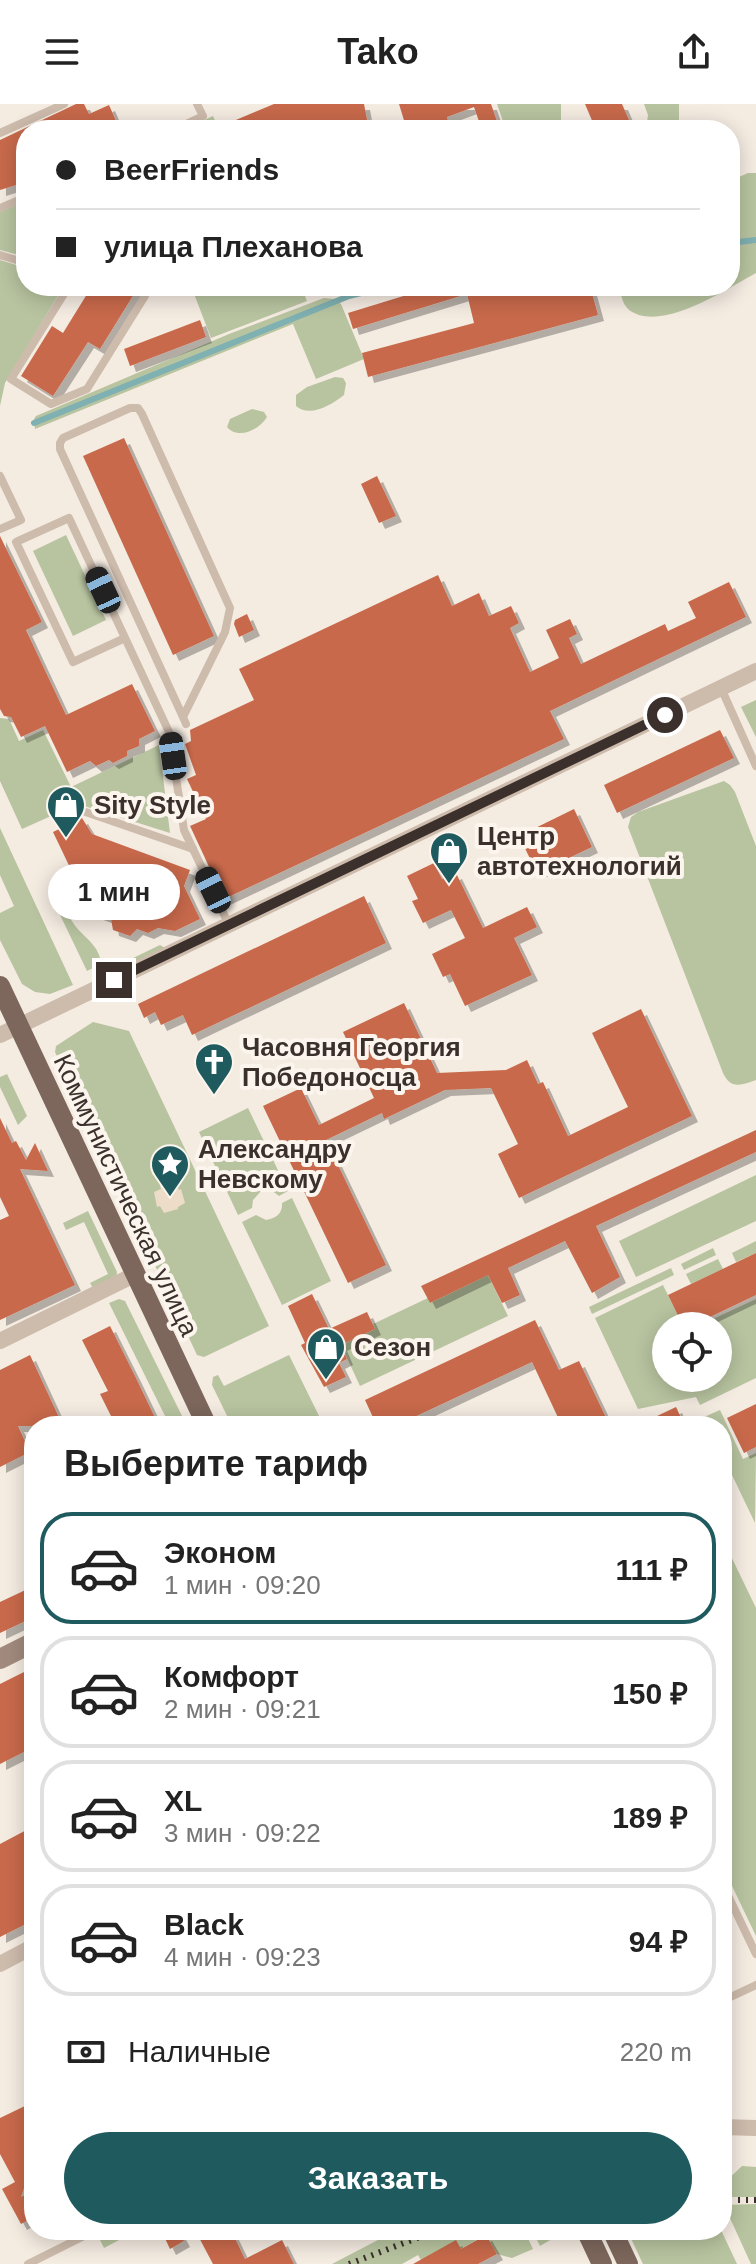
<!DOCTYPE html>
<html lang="ru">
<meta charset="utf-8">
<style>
:root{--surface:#fff;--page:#f2f2f2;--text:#222;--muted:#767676;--line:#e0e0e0;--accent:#1f5a5e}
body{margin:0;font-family:Helvetica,sans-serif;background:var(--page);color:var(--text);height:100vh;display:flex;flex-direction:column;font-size:30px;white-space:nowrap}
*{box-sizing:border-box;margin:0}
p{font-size:26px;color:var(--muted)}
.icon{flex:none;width:44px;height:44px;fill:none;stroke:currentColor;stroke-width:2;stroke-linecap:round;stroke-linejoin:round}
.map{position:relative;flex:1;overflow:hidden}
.details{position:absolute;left:24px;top:1312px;width:708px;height:824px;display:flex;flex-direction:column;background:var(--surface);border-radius:32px;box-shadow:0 4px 20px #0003}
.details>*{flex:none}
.banner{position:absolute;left:16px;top:16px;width:724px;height:176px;border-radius:32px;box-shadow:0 4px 20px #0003;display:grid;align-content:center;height:176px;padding:0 40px;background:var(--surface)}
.tools{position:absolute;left:652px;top:1208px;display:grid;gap:16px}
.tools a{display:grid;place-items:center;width:80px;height:80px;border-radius:50%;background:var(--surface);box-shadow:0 4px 20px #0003;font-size:40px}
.end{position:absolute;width:36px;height:36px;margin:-18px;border:10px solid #3b302b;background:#fff;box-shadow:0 0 0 4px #fff}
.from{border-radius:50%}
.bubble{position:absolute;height:56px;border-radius:28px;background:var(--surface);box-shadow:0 4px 20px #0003;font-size:26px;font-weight:800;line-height:56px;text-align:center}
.car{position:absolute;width:24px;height:48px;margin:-24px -12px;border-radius:10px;box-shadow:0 0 6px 2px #0007;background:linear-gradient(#222 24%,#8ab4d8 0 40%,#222 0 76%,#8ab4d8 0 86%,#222 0)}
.banner b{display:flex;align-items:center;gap:28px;height:76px;font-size:30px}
.banner b+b{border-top:2px solid var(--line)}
.banner i{width:20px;height:20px;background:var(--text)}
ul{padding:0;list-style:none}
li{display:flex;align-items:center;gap:24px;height:112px;margin:0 16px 12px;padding:0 24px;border:4px solid var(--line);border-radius:32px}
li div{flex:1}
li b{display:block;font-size:30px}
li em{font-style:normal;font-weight:800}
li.current{border-color:var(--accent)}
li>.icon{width:72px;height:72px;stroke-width:1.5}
h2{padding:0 40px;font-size:36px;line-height:96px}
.pay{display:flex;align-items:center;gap:20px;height:88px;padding:0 40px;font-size:30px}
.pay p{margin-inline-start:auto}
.button{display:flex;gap:16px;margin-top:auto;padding:16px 40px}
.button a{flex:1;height:92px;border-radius:48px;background:var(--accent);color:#fff;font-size:32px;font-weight:800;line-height:92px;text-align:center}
header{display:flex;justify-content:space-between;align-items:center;height:104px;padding:0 40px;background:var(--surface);font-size:36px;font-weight:800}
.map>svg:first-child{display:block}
.green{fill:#b8c4a0}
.plaza{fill:#ecdcc8}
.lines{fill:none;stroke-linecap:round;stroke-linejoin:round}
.stream{stroke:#7fb0b2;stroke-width:6}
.building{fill:#c8694b;filter:url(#shadow)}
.lane{stroke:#cdbbac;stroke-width:8}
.street{stroke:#cdbbac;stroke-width:16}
.secondary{stroke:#a18a7d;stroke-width:20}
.primary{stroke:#7d675c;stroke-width:20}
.rail{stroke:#3b302b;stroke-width:6;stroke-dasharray:2 6;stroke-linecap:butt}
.route{stroke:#3b302b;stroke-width:10}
.labels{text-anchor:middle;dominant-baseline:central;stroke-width:8;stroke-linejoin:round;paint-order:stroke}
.poi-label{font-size:26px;font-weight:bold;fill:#3b302b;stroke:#fbf5ee;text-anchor:start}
.street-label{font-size:26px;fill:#3b302b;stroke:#fbf5ee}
</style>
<header><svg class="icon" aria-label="menu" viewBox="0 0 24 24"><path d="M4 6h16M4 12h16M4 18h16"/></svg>Tako<svg class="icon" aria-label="share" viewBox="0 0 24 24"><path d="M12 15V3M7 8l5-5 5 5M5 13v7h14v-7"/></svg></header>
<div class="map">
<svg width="756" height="2160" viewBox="0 0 756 2160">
<defs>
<filter id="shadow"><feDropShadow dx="6" dy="6" stdDeviation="0" flood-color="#0004"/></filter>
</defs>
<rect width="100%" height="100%" fill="#f4ebe1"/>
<g class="green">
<polygon points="497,0 561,0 561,26 506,26"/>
<polygon points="644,0 679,0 679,26 632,26 647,18 648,11"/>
<polygon points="213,12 219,26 182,26"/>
<path d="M748,69H756V169C728,184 659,231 628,205C622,199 621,190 619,182H730V77Z"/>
<polygon points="26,97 26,153 0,146 0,108"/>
<polygon points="0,156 26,164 26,182 64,182 5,279 0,302"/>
<polygon points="191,182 301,182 307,197 211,234"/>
<polygon points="324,194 335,195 341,200 364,255 316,275 293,220 35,325 34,315 36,312 229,230"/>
<path d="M335,273L343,274L346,279L344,291C331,301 310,314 296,302V291L307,283Z"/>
<path d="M252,305L264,308L267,313C259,326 238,336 227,323L230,315Z"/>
<polygon points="66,431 106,516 73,532 33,447"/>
<polygon points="756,596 756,633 741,603"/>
<polygon points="0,614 9,615 19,637 43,626 71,683 159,641 170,729 78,700 22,725 0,677"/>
<path d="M724,677L730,681L735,688L756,742V976C742,981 731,986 723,969L628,723L631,713L638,708Z"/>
<polygon points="0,724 73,881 50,890 35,888 22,880 0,836 0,809 14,802 0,771"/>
<path d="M50,790H54C64,797 65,807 72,817C80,831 96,838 100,854L97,862L87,867Z"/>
<polygon points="160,841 168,846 94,881 94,873"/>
<polygon points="93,918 129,927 269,1222 204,1253 197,1251 55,948 56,942"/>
<polygon points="7,970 27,1012 18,1021 0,983 0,973"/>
<polygon points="248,1004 288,1087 279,1092 271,1086 261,1087 253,1096 252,1104 238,1111 199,1028"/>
<polygon points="756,1071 756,1117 636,1173 619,1137"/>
<path d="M292,1094L331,1177L282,1201L242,1118L256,1111L266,1116C276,1115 283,1109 282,1099Z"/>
<polygon points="88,1107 117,1168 116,1173 93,1184 90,1179 108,1170 84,1118 66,1126 63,1119"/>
<polygon points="756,1137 756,1149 736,1158 732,1149"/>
<polygon points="713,1144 716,1151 684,1166 681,1160"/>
<polygon points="480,1155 508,1212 360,1282 341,1241 375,1225 373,1220 428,1194 430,1199 471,1179"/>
<polygon points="718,1155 723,1165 691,1180 686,1170"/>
<polygon points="671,1164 674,1171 592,1210 589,1203"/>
<polygon points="663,1181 683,1222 666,1222 666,1274 718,1274 718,1222 698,1222 756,1195 756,1274 700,1301 696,1293 638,1305 595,1214"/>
<polygon points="119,1195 125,1197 187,1322 170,1322 109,1199"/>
<polygon points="289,1251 324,1322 232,1322 212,1281 213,1273 218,1271 224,1282"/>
<polygon points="720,1306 743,1355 756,1349 755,1419 722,1350 722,1322 708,1322 704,1313"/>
<polygon points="728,1446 756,1504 756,1832 722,1761 722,1449"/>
<polygon points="742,2062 756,2063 756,2093 722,2093 722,2081"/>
<polygon points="756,2100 756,2160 751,2160 724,2101"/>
<polygon points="95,2126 138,2126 104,2144"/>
<polygon points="397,2126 524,2126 533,2145 512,2154 497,2150 485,2131 461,2145 421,2156 418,2151 402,2160 332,2160"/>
<polygon points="532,2126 560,2126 552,2135 540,2142"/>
<polygon points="627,2126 721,2126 737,2160 643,2160"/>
</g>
<polygon class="plaza" points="175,1078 179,1086 181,1085 185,1099 178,1103 178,1105 164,1109 160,1102 157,1103 154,1088 161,1085 160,1082"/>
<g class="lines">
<g class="stream">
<polyline points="730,139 756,136"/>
<polyline points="34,319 349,192 389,182"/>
</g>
</g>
<g class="building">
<polygon points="76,0 84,0 89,10 109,1 120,26 26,26 26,78 0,86 0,36"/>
<polygon points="274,0 364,0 369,26 328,26 326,18 305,26 212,26"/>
<polygon points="399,0 491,0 500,26 482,26 474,3 447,13 450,26 407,26"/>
<polygon points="585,0 622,0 629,16 607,26 596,26"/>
<polygon points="92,182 139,182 100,245 88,238 53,292 21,272 52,222 63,229"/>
<polygon points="436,182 590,182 598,211 368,273 362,249 474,219 467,190 353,225 348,209"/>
<polygon points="200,216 206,233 130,262 124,245"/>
<polygon points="124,334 214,532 173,551 83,352"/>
<polygon points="377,372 396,412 379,419 361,380"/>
<polygon points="0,432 42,518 26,526 66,611 132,580 155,627 139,635 139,642 127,647 127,652 113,659 109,656 96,662 90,657 67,668 45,622 21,633 11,613 4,612 0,605"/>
<polygon points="438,471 452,502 479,489 489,512 511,502 519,519 510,524 530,568 559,554 546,526 570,515 577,530 569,534 581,560 665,520 668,527 696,514 688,498 729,478 746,513 550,607 564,635 224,795 191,724 190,722 206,715 187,675 196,671 185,640 191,637 190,626 254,596 239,565"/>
<polygon points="247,510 254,526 239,533 234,520 235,516"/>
<polygon points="720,626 734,654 617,709 604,681"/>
<polygon points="574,705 592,743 537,769 519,732"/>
<polygon points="82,714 92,730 190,766 184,782 200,815 175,827 158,824 148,829 137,825 130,832 113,826 111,815 84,805 82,798 89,779 75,774 53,728"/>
<polygon points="434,759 442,775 456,769 483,824 527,803 537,823 514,834 532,871 465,902 450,870 443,873 432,850 465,834 451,806 423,819 412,797 418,795 407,772"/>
<polygon points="364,792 386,839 192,931 183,911 161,921 155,908 144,914 138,900"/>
<polygon points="404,899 437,969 506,966 527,956 538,980 543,978 568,1032 628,1003 592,929 641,905 692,1012 519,1094 498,1050 518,1040 491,984 445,986 384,1015 382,1009 326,1036 386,1161 348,1179 263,1002 301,984 319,1021 374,994 343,928"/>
<polygon points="0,1014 12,1039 16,1037 26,1056 35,1039 48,1067 20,1065 75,1181 0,1216 0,1116 9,1112 0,1093"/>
<polygon points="756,1026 756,1048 596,1122 620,1173 592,1189 565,1137 508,1164 520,1191 502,1199 488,1171 430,1199 421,1182"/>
<polygon points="756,1149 756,1191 691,1222 683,1222 668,1191"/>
<polygon points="312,1190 329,1225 367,1208 375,1225 341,1241 347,1255 339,1259 346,1273 324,1283 301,1241 305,1239 288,1202"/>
<polygon points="535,1216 559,1266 579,1257 610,1322 562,1322 532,1258 395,1322 377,1322 365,1296"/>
<polygon points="110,1222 136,1274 159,1322 116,1322 100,1290 108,1287 82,1236"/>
<polygon points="30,1251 63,1322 18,1322 30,1348 0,1363 0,1266"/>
<polygon points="756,1300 756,1343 744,1349 727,1314"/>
<polygon points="676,1303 685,1322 636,1322"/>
<polygon points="34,1482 34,1513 0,1529 0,1498"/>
<polygon points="34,1563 34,1643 0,1660 0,1580"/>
<polygon points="34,1722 34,1816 0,1833 0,1740"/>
<polygon points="27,2001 34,2014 34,2055 21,2093 34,2086 34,2113 21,2120 2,2085 15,2078 0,2050 0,2014"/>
<polygon points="161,2126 178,2126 184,2137 170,2145"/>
<polygon points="195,2126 231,2126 245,2155 282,2136 294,2160 213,2160"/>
<polygon points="486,2131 497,2150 478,2160 413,2160 456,2136 461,2145"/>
</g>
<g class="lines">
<g class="lane">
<polyline points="173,26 203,12 197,0"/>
<polyline points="0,29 64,0"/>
<polyline points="0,104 26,93"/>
<polyline points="0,151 26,159"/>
<polyline points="69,182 11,275 51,300 87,285 145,192 146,182"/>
<polyline points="0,372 21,416 0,425"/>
<polyline points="125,534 73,558 16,438 69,414 169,628 184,726 229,821"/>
<polyline points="721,584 756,662"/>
<polyline points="183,613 225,528 230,504 142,310 138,304 130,304 63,334 60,339 60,345 183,613 186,620"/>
<polyline points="77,705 193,745"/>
<polyline points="722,1779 756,1850"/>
<polyline points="722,1897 756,1881"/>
<polyline points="28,2160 90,2129"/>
</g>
<g class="street">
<polyline points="0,931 756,567"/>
<polyline points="0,1237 134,1171"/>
<polyline points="0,1860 34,1842"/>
<polyline points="722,2023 756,2024"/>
</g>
<polyline class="secondary" points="0,1555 34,1538"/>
<g class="primary">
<polyline points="0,882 207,1322"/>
<polyline points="586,2126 602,2160"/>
<polyline points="612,2126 628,2160"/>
</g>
<g class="rail">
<polyline points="722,2096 756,2096"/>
<polyline points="349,2160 438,2126"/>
</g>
</g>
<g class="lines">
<polyline class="route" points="114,876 665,611"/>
</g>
<defs>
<symbol id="shop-pin" viewBox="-11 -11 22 30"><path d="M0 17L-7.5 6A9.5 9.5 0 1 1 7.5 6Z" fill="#1f5a5e" stroke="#fbf5ee"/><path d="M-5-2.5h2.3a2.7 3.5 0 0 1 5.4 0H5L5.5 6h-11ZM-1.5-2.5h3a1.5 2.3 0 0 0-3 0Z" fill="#fff"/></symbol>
<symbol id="church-pin" viewBox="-11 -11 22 30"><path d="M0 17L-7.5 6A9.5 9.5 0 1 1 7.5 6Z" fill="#1f5a5e" stroke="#fbf5ee"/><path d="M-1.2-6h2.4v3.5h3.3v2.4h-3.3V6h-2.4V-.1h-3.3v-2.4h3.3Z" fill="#fff"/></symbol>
<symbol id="sight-pin" viewBox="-11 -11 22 30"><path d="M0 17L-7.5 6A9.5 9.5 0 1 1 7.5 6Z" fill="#1f5a5e" stroke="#fbf5ee"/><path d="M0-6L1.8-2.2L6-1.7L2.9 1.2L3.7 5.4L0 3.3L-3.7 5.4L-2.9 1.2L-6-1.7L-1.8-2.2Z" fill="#fff"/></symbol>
</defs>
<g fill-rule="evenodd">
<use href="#shop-pin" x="44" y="679" width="44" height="60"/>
<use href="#shop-pin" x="427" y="725" width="44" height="60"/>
<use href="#church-pin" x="192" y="936" width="44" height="60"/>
<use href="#sight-pin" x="148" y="1038" width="44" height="60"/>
<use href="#shop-pin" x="304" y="1221" width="44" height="60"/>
</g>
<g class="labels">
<g class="poi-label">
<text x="94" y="701">Sity Style</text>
<text x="477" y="732">Центр<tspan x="477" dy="30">автотехнологий</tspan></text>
<text x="242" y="943">Часовня Георгия<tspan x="242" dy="30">Победоносца</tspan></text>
<text x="198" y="1045">Александру<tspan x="198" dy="30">Невскому</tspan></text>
<text x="354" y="1243">Сезон</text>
</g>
<g class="street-label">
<text transform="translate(126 1091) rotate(65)">Коммунистическая улица</text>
</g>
</g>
</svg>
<div class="tools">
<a><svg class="icon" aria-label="locate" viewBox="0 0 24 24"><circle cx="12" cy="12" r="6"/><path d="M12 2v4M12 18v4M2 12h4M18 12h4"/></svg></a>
</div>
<i class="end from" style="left:665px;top:611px"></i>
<i class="end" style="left:114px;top:876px"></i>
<div class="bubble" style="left:48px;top:760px;width:132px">1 мин</div>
<i class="car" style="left:103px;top:486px;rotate:335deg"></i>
<i class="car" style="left:173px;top:652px;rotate:352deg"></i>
<i class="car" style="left:213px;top:786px;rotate:334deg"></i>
<div class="banner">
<b><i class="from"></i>BeerFriends</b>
<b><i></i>улица Плеханова</b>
</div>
<section class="details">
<h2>Выберите тариф</h2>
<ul>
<li class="current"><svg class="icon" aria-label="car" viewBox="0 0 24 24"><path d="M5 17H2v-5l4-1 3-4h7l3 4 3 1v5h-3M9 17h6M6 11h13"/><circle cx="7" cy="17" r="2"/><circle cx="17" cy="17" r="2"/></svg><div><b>Эконом</b><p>1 мин · 09:20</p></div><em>111 ₽</em></li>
<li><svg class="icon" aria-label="car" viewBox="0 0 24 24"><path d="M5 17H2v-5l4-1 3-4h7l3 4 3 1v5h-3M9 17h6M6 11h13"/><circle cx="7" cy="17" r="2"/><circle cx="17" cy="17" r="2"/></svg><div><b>Комфорт</b><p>2 мин · 09:21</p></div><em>150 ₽</em></li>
<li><svg class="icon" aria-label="car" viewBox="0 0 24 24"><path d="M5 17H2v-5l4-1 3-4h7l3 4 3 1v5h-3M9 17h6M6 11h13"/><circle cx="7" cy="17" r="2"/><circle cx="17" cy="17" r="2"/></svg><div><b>XL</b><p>3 мин · 09:22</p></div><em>189 ₽</em></li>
<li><svg class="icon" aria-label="car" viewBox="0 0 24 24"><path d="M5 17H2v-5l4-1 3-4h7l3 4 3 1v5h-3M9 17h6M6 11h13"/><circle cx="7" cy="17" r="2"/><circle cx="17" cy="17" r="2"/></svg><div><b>Black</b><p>4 мин · 09:23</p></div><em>94 ₽</em></li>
</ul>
<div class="pay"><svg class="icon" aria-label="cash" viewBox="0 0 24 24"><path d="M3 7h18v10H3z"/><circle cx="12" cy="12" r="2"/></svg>Наличные<p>220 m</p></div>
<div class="button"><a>Заказать</a></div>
</section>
</div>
